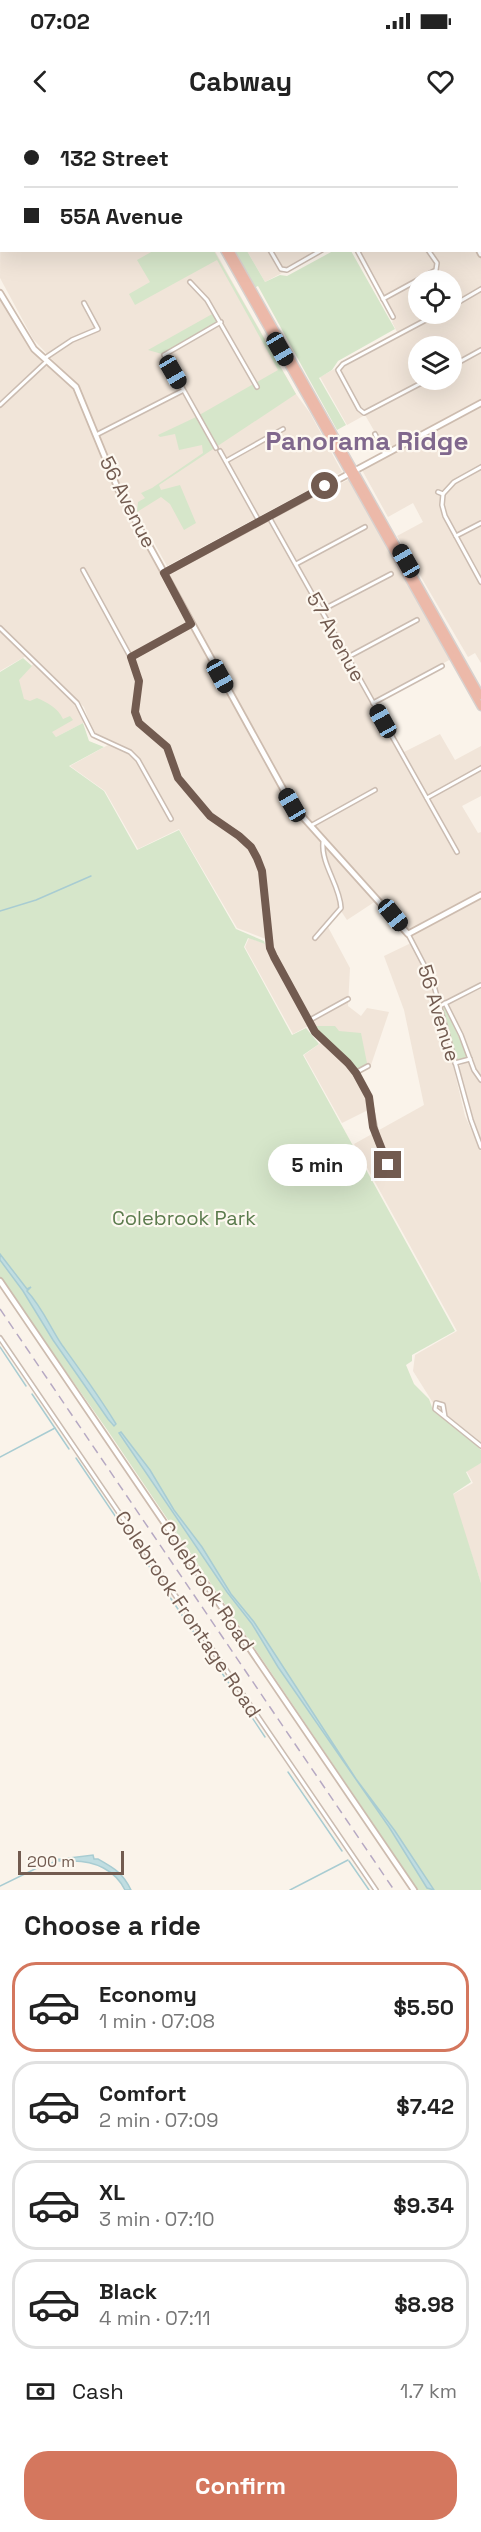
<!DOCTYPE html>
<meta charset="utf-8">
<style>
:root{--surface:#fff;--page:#f2f2f2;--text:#222;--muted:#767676;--line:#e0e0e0;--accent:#d4775e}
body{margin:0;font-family:"Space Grotesk",sans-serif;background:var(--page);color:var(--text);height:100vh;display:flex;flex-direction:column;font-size:22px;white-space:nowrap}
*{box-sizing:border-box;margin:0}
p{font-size:20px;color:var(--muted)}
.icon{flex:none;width:33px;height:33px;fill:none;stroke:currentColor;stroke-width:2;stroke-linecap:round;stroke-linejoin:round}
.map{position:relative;height:1770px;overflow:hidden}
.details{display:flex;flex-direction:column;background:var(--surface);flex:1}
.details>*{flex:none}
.guide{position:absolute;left:0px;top:0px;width:482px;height:132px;box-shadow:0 6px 24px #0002;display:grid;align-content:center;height:132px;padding:0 24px;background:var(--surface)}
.tools{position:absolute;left:408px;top:150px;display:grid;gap:12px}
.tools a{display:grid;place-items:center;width:54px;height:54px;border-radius:50%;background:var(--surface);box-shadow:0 6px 24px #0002;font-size:30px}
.scale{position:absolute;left:18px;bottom:15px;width:106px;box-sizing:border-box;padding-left:6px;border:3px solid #725b50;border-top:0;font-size:16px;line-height:21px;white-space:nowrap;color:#725b50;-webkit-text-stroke:4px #fdf8f0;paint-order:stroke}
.end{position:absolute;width:27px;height:27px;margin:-14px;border:8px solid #725b50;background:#fff;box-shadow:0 0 0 3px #fff}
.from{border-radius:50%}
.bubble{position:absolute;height:42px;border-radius:21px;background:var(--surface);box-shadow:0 6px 24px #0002;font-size:20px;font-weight:700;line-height:42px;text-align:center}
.car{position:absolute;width:18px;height:36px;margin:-18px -9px;border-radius:8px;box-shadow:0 0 4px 2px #0007;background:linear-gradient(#222 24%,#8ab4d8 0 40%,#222 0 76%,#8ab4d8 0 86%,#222 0)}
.guide b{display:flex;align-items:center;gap:21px;height:57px;font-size:22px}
.guide b+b{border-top:2px solid var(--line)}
.guide i{width:15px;height:15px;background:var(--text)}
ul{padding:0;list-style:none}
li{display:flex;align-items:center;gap:18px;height:90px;margin:0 12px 9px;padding:0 12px;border:3px solid var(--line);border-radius:24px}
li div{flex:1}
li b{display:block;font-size:22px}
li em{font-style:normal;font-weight:700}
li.selected{border-color:var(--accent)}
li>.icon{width:54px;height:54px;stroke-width:1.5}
h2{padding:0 24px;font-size:27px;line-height:72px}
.pay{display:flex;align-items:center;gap:15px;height:66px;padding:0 24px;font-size:22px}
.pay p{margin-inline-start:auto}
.cta{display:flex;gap:12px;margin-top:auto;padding:12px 24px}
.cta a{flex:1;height:69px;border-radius:24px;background:var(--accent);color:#fff;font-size:24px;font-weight:700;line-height:69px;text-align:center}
.status{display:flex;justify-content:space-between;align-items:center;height:42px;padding:0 30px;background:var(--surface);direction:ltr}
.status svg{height:16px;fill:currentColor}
header{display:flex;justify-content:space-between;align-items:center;height:78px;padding:0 24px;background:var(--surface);font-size:27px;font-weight:700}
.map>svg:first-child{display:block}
.residential{fill:#f1e5d9;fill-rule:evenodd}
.green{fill:#d6e6ca}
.water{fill:#c0dde1;stroke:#a8ccd2;stroke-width:1.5}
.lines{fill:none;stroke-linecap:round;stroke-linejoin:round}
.stream{stroke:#a8ccd2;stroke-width:1.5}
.street-casing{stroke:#cbbcb1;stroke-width:6}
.secondary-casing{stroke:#cdbcaf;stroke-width:8}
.highway-casing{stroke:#d8d1ce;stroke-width:9}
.street{stroke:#fff;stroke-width:3}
.secondary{stroke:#fff;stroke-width:4.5}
.highway{stroke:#ecb9a9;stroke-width:6}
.rail{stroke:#b6a9c3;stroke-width:1.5;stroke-dasharray:9 6;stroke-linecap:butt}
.route{stroke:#725b50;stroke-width:8}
.labels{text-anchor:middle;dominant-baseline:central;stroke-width:4.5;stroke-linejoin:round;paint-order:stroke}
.street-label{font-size:20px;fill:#725b50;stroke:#fdf8f0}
.park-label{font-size:20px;fill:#5b7b4d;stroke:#fdf8f0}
.district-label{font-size:26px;font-weight:bold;fill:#80688d;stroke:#fdf8f0}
</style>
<div class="status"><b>07:02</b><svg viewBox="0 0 49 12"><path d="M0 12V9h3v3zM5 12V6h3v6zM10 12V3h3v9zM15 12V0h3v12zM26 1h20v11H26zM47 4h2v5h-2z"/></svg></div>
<header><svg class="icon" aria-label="back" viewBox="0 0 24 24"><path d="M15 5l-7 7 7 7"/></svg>Cabway<svg class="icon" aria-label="heart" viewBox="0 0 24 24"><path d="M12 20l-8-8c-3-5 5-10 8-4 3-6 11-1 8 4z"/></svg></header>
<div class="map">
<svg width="481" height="1770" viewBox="0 0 481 1770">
<rect width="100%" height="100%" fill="#faf3ea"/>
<g class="residential">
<polygon points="1,59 2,130 215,131 296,274 310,293 342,352 167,446 137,392 111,355 93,302 77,266 33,219 0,158"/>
<polygon points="247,131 323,131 265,162"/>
<path d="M358,131H478L481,135V282L387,333L365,295L347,305L320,257L398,214L392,202L395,198ZM418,160H452V194H418ZM418,226H452V260H418Z"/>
<polygon points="0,177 32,229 44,242 0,283"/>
<polygon points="46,243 75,267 90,302 108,356 287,683 379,779 347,800 341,791 328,807 350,848 348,886 361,896 367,888 389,892 371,945 358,955 349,941 325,920 312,902 276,840 290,871 310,905 293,914 245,827 249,818 269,825 272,829 271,821 237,808 179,709 138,729 105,671 70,646 108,625 109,622 94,615 84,587 0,506 0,286"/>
<polygon points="481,284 481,543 475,533 468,537 397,416 423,402 413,383 388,397 362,350"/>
<polygon points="350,359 451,539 375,581 404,632 440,614 455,640 481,626 481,676 462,686 478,713 481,712 481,1022 469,995 458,947 471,938 462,912 445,882 441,884 429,848 411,815 389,787 289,681 169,455 268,399 338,519 271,397"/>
<polygon points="0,511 26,536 0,551"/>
<polygon points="34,543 80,589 85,602 56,617 35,595 12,567"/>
<polygon points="411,823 427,850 439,886 465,996 481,1031 481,1328 440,1294 413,1251 415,1235 457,1211 354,1024 424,985 404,890 384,836"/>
<polygon points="322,922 348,944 368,978 370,989 342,1003 304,935"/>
<polygon points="481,1343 481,1463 452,1375 473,1363 466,1350"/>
</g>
<g class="green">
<polygon points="153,131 214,131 296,274 159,365 161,370 180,365 196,403 184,410 170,384 161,377 137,392 138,382 145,378 141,373 152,368 203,333 202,325 179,330 175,314 160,317 158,315 194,298 278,250 217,140 135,185 129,174 150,162 137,140"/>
<polygon points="233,131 247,131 265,162 280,155 287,156 333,131 351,131 395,209 338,241 332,250 319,258 346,305 337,310 258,166 254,168"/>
<polygon points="214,193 219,202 216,204 162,234 148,230"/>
<path d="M23,538L32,546L19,560L24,579L30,581L37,578C48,583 57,587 63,599L70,596L73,600L52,612L56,617L83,603L89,621L104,627L69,646L104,671L137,730L179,710L236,809L264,821L265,824L248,818L244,827L292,915L306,908L319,924L303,935L455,1211L412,1235V1241L406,1245L414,1264L429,1279L433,1290L464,1315L473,1318V1322L481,1330V1343L466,1352L471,1362L453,1374L481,1463V1770H418L108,1311L0,1158V552Z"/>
<polygon points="445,887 468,937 456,940 443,888"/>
<path d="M314,906H335L339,911L361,913L367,943L356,952C344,935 324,925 314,906Z"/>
</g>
<g class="water">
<path d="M0,1134L27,1169L31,1167L27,1171C42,1187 50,1207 62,1225C80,1250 99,1276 116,1304L114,1306L108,1299L53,1220L23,1171L0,1140Z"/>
<polygon points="121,1312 150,1350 174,1390 202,1427 231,1474 254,1502 356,1659 395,1711 434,1770 427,1768 389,1707 278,1547 252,1504 227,1472 119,1313"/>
<path d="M93,1735L94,1739H98C114,1748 123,1753 131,1770H125C115,1750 95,1741 73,1741C66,1740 60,1742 53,1740Z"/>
</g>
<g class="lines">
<g class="stream">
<polyline points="0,791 36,780 91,756"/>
<polyline points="0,1227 26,1266"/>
<polyline points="32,1274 69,1329"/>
<polyline points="0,1337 55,1308"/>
<polyline points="76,1338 184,1498"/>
<polyline points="193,1511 235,1572"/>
<polyline points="236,1574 243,1584"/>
<polyline points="247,1590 265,1617"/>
<polyline points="288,1652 342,1731"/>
<polyline points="349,1741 369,1770"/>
<polyline points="0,1766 39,1747 57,1741"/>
<polyline points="290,1770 348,1740"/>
</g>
<defs>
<g id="street">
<polyline points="283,0 284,2"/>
<polyline points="328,2 331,0"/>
<polyline points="480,54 481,57"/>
<polyline points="480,88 481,87"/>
<polyline points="0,124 2,123"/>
<polyline points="270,130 281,149 287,150 322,130"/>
<polyline points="357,130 393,197"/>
<polyline points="190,162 207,180 257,267"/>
<polyline points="383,179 436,150 437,143 428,130"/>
<polyline points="452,186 481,169"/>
<polyline points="45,238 72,220 98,209 84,183"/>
<polyline points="452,246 481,230"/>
<polyline points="427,260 364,293 359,289 338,250 343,244 437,194"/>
<polyline points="0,285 46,242"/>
<polyline points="375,314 385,334"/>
<polyline points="96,315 182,271"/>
<polyline points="216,328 164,235 221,202"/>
<polyline points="220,331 259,401"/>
<polyline points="226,341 283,309"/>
<polyline points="438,372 443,374 454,362 481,347"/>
<polyline points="443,374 442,385 445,396 481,462"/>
<polyline points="269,397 457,732"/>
<polyline points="456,416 481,403"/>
<polyline points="296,444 365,407"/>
<polyline points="83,450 131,538 139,561 135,592 139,603 167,627 178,658 210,696 239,715 251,727 257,738 262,751 270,828 274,837 315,912 348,943 355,953 369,977 378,1022 392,1051"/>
<polyline points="322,490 391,454"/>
<polyline points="0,508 77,583 93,615 130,632 138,640 171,699"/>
<polyline points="348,537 417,500"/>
<polyline points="131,538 191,504"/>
<polyline points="373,583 442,546"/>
<polyline points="427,678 481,648"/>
<polyline points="312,705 375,670"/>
<polyline points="408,814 433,862 471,1000 481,1027"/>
<path d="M315,818L341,788C340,765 321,745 323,722"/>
<polyline points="445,883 461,915 474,950 481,960"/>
<polyline points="440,886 481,865"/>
<polyline points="310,900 348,879"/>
<polyline points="455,943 470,939"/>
<polyline points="355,953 368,946"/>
<polyline points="0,1218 376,1770"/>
<polyline points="445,1297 435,1289 436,1283 443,1285 445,1297 481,1326"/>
</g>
<g id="secondary">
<polyline points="405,0 406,2"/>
<polyline points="93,2 96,0"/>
<polyline points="0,53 2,52"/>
<polyline points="479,130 481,134"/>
<polyline points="0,173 34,229 76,267 118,369 292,685 408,814 481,775"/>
<polyline points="164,453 481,283"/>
<polyline points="0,1161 414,1770"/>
</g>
<g id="highway">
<polyline points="149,0 150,2"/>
<polyline points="157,0 158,2"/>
<polyline points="224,130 481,587"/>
<polyline points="230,130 481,576"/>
</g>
</defs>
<use href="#street" class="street-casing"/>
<use href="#secondary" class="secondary-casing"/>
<use href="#highway" class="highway-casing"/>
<use href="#street" class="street"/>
<use href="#secondary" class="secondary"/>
<use href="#highway" class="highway"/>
<polyline class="rail" points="0,1189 394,1770"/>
</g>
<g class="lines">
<polyline class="route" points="325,366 164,453 191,504 131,537 139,561 135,592 139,603 167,627 178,658 210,696 239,716 251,727 257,738 262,751 270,828 274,837 315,912 348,943 356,953 369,977 373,1007 388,1045"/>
</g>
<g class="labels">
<g class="street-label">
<text transform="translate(128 382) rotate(63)">56 Avenue</text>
<text transform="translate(336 517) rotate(61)">57 Avenue</text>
<text transform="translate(439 893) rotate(73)">56 Avenue</text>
<text transform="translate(207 1466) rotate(56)">Colebrook Road</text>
<text transform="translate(188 1494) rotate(56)">Colebrook Frontage Road</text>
</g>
<g class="park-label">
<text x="184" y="1098">Colebrook Park</text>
</g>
<g class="district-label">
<text x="367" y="321">Panorama Ridge</text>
</g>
</g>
</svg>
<div class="tools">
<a><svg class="icon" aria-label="locate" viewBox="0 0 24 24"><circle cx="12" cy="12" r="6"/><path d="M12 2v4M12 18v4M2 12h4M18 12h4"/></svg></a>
<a><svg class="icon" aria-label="layers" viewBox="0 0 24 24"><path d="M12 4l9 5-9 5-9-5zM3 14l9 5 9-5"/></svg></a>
</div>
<div class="scale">200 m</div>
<i class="end from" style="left:325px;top:366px"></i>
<i class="end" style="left:388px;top:1045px"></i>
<div class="bubble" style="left:268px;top:1024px;width:99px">5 min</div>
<i class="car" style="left:280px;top:229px;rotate:150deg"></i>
<i class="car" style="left:173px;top:252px;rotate:150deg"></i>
<i class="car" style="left:406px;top:441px;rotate:330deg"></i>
<i class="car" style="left:220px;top:556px;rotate:151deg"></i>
<i class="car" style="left:383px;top:601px;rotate:331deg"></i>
<i class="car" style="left:292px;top:685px;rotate:330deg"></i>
<i class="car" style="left:393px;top:795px;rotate:141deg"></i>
<div class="guide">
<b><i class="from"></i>132 Street</b>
<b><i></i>55A Avenue</b>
</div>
</div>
<section class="details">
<h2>Choose a ride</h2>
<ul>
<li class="selected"><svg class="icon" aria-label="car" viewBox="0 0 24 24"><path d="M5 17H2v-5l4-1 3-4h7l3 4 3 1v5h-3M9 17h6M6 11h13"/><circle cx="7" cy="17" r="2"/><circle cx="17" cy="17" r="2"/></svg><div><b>Economy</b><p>1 min · 07:08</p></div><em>$5.50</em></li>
<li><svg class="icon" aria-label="car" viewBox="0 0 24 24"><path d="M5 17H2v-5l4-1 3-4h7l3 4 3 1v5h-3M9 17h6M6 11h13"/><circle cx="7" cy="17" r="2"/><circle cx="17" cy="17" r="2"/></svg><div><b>Comfort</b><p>2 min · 07:09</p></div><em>$7.42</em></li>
<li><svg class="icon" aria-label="car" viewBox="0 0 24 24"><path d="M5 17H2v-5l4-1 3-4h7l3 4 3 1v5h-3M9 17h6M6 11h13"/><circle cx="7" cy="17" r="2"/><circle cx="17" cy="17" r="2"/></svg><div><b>XL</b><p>3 min · 07:10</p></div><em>$9.34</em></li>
<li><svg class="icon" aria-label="car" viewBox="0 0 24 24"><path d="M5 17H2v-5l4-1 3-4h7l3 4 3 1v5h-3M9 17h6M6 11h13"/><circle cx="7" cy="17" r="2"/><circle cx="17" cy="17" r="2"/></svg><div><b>Black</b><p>4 min · 07:11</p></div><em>$8.98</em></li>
</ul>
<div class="pay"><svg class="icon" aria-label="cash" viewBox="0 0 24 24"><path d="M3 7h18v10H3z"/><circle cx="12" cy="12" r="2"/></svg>Cash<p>1.7 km</p></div>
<div class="cta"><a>Confirm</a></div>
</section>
